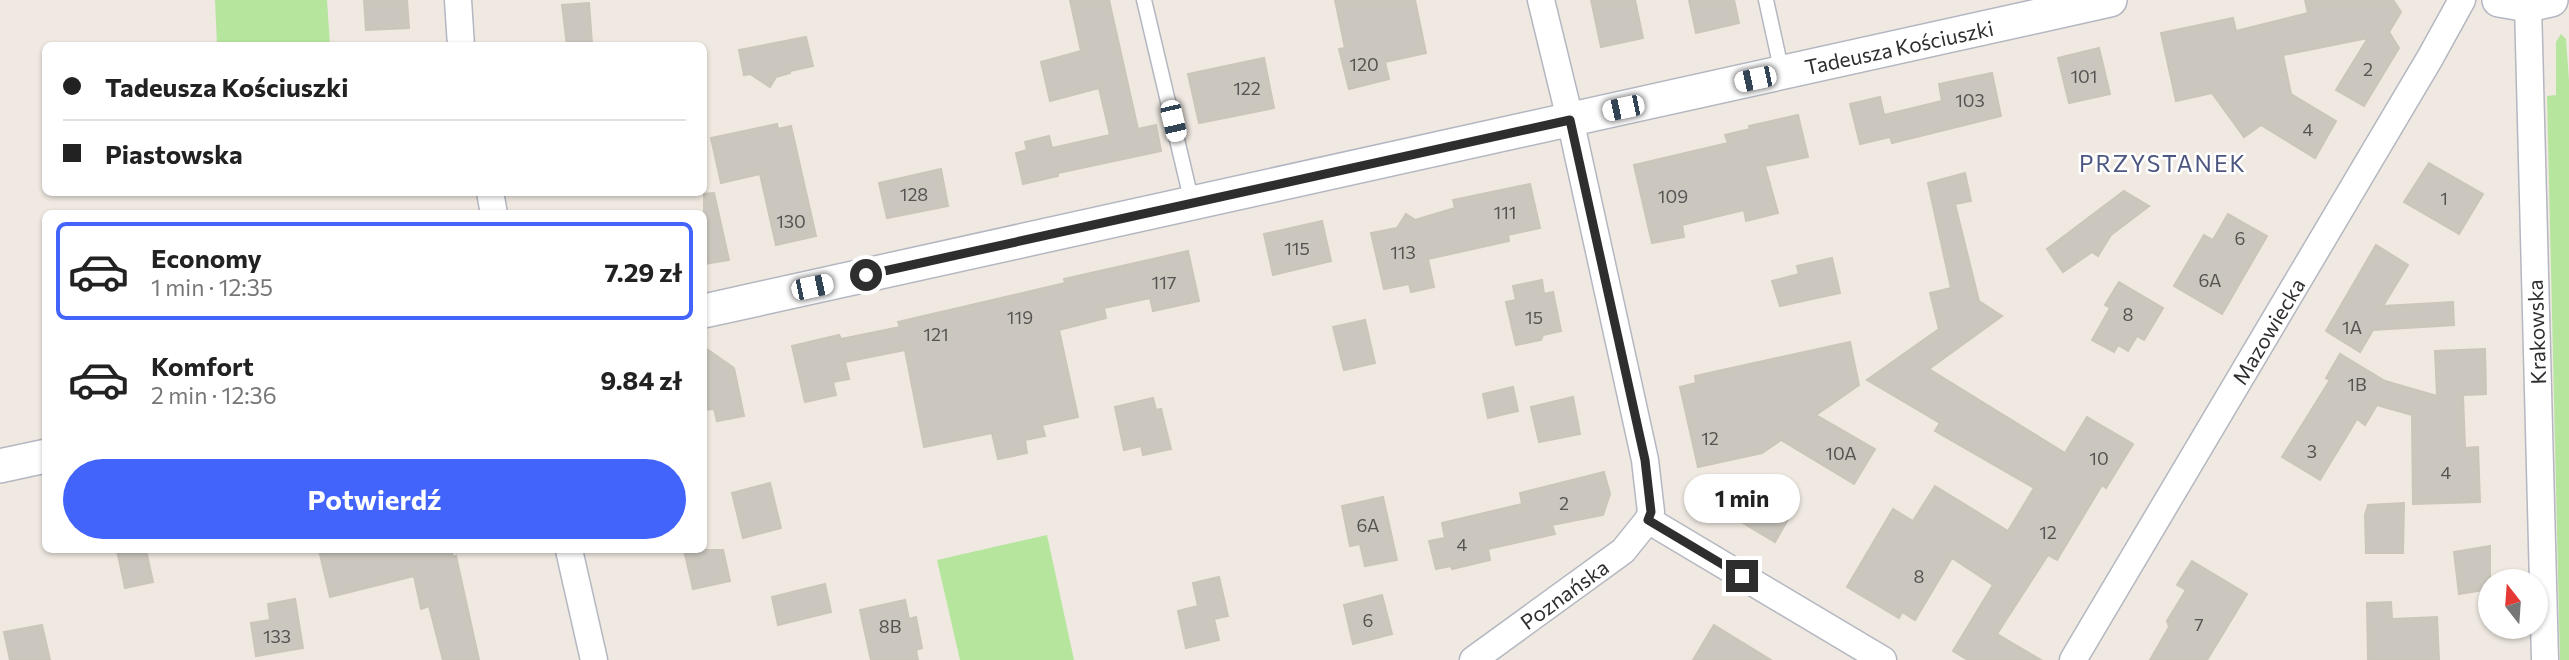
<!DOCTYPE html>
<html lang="pl">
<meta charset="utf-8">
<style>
:root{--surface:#fff;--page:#f2f2f2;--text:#222;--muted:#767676;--line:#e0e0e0;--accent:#4264fb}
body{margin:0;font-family:Commissioner,sans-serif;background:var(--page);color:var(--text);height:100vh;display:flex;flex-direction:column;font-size:26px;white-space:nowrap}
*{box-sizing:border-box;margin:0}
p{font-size:23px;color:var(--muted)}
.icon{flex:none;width:38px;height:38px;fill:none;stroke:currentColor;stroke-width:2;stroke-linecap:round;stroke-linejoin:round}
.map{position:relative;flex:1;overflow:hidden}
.details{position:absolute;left:42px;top:210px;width:665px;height:343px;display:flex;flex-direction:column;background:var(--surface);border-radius:10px;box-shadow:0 2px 5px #0004}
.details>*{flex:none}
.guide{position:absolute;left:42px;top:42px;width:665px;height:154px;border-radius:10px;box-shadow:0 2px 5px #0004;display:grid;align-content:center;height:154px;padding:0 21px;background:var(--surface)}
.needle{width:46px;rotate:343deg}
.controls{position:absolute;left:2478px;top:569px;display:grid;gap:14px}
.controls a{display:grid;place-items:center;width:70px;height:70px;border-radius:50%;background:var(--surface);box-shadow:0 2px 5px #0004;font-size:35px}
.end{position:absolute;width:32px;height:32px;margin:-16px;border:9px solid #2e2e2e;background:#fff;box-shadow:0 0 0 4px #fff}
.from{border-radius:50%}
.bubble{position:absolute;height:49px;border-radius:24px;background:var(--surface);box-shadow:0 2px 5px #0004;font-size:23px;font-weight:700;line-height:49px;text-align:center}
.car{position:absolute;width:21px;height:42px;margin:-21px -10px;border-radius:9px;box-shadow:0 0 5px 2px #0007;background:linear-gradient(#fff 24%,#345 0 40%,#fff 0 76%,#345 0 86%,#fff 0)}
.guide b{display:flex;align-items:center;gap:24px;height:66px;font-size:26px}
.guide b+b{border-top:2px solid var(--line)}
.guide i{width:18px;height:18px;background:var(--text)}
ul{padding:12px 0 0;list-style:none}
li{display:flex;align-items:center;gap:21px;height:98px;margin:0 14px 10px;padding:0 7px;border:4px solid transparent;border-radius:10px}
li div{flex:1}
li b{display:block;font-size:26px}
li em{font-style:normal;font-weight:700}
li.on{border-color:var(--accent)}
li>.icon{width:63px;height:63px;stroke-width:1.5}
.primary-button{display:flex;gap:14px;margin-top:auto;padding:14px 21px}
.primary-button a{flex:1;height:80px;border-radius:42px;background:var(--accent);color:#fff;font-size:28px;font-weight:700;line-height:80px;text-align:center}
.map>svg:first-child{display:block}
.green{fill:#b6e59e}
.building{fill:#cbc7bf;stroke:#cbc5ba;stroke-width:2}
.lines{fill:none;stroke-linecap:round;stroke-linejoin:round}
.service-casing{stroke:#b4b7c1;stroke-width:17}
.minor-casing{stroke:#b4b7c1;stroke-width:29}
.tertiary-casing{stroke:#b4b7c1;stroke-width:36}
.service{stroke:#fff;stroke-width:14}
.minor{stroke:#fff;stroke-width:26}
.tertiary{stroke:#fff;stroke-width:33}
.route{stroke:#2e2e2e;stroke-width:9}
.labels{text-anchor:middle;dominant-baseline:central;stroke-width:5;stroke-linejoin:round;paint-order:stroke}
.number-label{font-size:18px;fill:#555452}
.street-label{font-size:21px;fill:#2e2e2e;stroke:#fff}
.neighbourhood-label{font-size:23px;letter-spacing:2px;fill:#4d5680;stroke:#fff}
</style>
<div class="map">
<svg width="2569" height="660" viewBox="0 0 2569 660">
<rect width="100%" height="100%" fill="#efe9e1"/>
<g class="green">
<polygon points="215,0 327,0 330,45 217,45"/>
<polygon points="2561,34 2566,39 2569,81 2569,660 2560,660 2547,96 2556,95 2556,42"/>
<polygon points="1047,535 1074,660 960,660 937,560"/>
</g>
<g class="building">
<polygon points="364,0 407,0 409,28 366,30"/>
<polygon points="1070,0 1109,0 1138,129 1156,125 1161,151 1058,173 1058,176 1023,184 1016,153 1027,150 1025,142 1049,136 1052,148 1110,135 1099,88 1050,101 1041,62 1081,51"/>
<polygon points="1335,0 1415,0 1426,53 1385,62 1389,79 1349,89 1339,49 1345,48"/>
<polygon points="1591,0 1635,0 1643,38 1601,47"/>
<polygon points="1689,0 1734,0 1739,23 1696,33"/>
<polygon points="2305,0 2393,0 2401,12 2389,32 2399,48 2364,106 2336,90 2368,38 2283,55 2291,94 2336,121 2315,158 2261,125 2244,137 2212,93 2176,101 2161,33 2233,18 2236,31 2308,13"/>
<polygon points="589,3 592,43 567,46 562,5"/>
<polygon points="806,37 813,66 790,71 790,73 776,77 770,87 750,74 744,75 739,50"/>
<polygon points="2099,48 2110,94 2069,103 2058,58"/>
<polygon points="1264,58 1274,108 1199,123 1188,74"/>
<polygon points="1992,73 2001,116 1892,143 1890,137 1860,144 1850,104 1880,97 1884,115 1942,101 1939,84"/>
<polygon points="1798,115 1808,157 1765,166 1778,213 1746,221 1744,210 1682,225 1684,237 1652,243 1634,165 1728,143 1725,135 1750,129 1749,126"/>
<polygon points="777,124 778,129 791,126 816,236 776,245 760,174 721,183 711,138"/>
<polygon points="2429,163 2483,194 2459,234 2404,202"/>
<polygon points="941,169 948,206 887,218 879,183"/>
<polygon points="1965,173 1971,201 1955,204 1979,301 2002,316 1929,369 2065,453 2087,417 2133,444 2106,488 2102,485 2057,560 2048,555 1997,634 2041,660 1968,660 1953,651 1993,585 1952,558 1915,620 1902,612 1899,618 1847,587 1893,509 1913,521 1935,486 2008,531 2034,488 1935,431 1940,423 1867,380 1939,329 1930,293 1951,288 1928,183"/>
<polygon points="1530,184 1540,228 1508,235 1509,241 1428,259 1434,287 1411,292 1409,284 1384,289 1371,233 1397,228 1406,214 1415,220 1455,208 1453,200"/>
<polygon points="2124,191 2149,206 2111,235 2098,256 2092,252 2063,272 2047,249"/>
<polygon points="714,193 729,260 704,264 704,194"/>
<polygon points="2228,214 2267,236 2222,314 2174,286 2204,235 2213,240"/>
<polygon points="1322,221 1331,261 1273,275 1264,234"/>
<polygon points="2376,245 2408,265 2383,306 2453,302 2454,325 2373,330 2360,352 2326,331"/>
<polygon points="1188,251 1199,301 1153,311 1150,298 1104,308 1106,318 1059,330 1078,417 1042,425 1045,436 1025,440 1027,453 998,459 992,433 924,447 905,350 845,362 849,379 833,382 836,395 805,402 792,346 839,335 841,339 900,327 898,322 1065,283 1064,279"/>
<polygon points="1832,258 1840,293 1780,306 1772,281 1799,274 1797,266"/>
<polygon points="1542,280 1544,294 1553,292 1561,331 1543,335 1541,340 1516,345 1506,302 1516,300 1513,286"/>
<polygon points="2119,282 2163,308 2144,340 2137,336 2128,351 2118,345 2114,352 2092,340 2110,308 2105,305"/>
<polygon points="1365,320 1375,363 1344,370 1333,327"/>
<polygon points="1850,342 1859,385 1816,415 1875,449 1854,484 1781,440 1762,453 1698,467 1680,387 1696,383 1695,376"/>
<polygon points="704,347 734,368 744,416 717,421 714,409 704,410"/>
<polygon points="2485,349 2486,394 2463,395 2465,448 2478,447 2480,502 2413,504 2412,415 2377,405 2365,425 2357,419 2320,480 2282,457 2320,396 2330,380 2326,378 2340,354 2385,381 2437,396 2435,351"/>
<polygon points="1513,387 1518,411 1488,418 1483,394"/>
<polygon points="1573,397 1580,434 1539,442 1531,407"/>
<polygon points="1153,398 1156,410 1161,409 1171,449 1143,455 1141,446 1124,450 1115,407"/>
<polygon points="1604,472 1610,494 1603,515 1552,525 1555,534 1488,549 1490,560 1452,569 1451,566 1436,569 1429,541 1445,538 1442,523 1522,504 1520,493"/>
<polygon points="770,483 781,528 743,538 732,493"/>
<polygon points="1757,487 1781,500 1778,506 1791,514 1775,542 1738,520"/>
<polygon points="1383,497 1397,560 1365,566 1360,544 1350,546 1342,506"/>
<polygon points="2404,503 2403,553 2366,553 2365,515 2368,505"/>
<polygon points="2490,546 2490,589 2459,594 2454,552"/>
<polygon points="117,550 146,550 153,582 125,588"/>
<polygon points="319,550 451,550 453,557 456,556 479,660 443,660 429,606 421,609 414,576 330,597"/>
<polygon points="684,550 723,550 730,581 693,589"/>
<polygon points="2192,561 2247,594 2207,660 2150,660 2169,627 2167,621 2186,590 2177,585"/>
<polygon points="1219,577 1228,616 1214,619 1219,640 1186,648 1178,611 1198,606 1193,583"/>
<polygon points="825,584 831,612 778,625 772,597"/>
<polygon points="1382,595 1392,634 1353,644 1344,605"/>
<polygon points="295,599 303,648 256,656 251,623 270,620 268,604"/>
<polygon points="905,600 909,619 916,617 922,648 916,650 918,660 871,660 860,610"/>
<polygon points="2391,602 2392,619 2437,617 2439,660 2368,660 2367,603"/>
<polygon points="42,625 50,660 10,660 4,632"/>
<polygon points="1714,625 1771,660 1693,660"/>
</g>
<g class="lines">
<defs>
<g id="service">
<polyline points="1144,0 1192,203"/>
<polyline points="1766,0 1782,73"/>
</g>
<g id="minor">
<polyline points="458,0 461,46"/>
<polyline points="1541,0 1570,119 1645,460 1651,512 1648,520 1883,660"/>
<polyline points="2528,5 2545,660"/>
<polyline points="490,192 494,214"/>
<polyline points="569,550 594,660"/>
<polyline points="1473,660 1623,551 1648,520"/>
<polyline points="2073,660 2430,58 2462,0"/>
</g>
<g id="tertiary">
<polyline points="2499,0 2528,5 2551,0"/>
<polyline points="704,311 2110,0"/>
<polyline points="0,466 46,456"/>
</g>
</defs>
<use href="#service" class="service-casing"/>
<use href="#minor" class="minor-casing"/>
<use href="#tertiary" class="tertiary-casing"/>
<use href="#service" class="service"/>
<use href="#minor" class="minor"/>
<use href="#tertiary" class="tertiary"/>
</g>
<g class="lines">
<polyline class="route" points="866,275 1570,120 1645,460 1651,512 1648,520 1742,576"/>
</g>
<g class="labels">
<g class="number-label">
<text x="1364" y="64">120</text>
<text x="2368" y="69">2</text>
<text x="2084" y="76">101</text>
<text x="1247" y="88">122</text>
<text x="1970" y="100">103</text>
<text x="2308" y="129">4</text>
<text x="914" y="194">128</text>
<text x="1673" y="196">109</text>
<text x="2444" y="198">1</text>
<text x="1505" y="212">111</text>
<text x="791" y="221">130</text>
<text x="2240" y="238">6</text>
<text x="1297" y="248">115</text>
<text x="1403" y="252">113</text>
<text x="2210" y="280">6A</text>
<text x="1164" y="282">117</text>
<text x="2128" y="314">8</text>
<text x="1020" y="317">119</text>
<text x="1534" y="317">15</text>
<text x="2352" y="327">1A</text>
<text x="936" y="334">121</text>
<text x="2357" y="384">1B</text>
<text x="1710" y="438">12</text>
<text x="2312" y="451">3</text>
<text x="1841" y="453">10A</text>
<text x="2099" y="458">10</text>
<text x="2446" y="472">4</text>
<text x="1564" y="503">2</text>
<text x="1368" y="525">6A</text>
<text x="2048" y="532">12</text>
<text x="1462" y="544">4</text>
<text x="1919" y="576">8</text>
<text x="1368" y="620">6</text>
<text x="2199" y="624">7</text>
<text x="890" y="626">8B</text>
<text x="277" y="636">133</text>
</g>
<g class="street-label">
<text transform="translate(1899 47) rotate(-12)">Tadeusza Kościuszki</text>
<text transform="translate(2268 331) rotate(-59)">Mazowiecka</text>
<text transform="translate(2536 332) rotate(-92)">Krakowska</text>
<text transform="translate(1564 594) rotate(-36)">Poznańska</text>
</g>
<g class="neighbourhood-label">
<text x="2163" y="163">PRZYSTANEK</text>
</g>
</g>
</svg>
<div class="controls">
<a><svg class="needle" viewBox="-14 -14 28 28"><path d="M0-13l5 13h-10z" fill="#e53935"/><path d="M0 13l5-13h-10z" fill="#767676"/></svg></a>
</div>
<i class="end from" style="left:866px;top:275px"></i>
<i class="end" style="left:1742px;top:576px"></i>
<div class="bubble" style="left:1684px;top:474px;width:116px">1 min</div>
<i class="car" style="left:1755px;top:79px;rotate:258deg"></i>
<i class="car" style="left:1623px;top:108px;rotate:258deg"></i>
<i class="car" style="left:1173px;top:121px;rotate:167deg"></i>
<i class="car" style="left:812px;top:287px;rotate:78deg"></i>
<div class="guide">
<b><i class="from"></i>Tadeusza Kościuszki</b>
<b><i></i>Piastowska</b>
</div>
<section class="details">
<ul>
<li class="on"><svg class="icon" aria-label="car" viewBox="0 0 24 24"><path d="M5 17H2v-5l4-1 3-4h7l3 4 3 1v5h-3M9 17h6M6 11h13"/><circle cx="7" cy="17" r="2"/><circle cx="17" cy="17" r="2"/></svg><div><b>Economy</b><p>1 min · 12:35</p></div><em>7.29 zł</em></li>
<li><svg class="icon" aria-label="car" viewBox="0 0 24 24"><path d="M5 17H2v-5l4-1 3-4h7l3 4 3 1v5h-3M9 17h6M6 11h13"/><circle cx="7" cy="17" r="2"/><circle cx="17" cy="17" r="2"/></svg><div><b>Komfort</b><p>2 min · 12:36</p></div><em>9.84 zł</em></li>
</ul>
<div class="primary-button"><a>Potwierdź</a></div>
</section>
</div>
